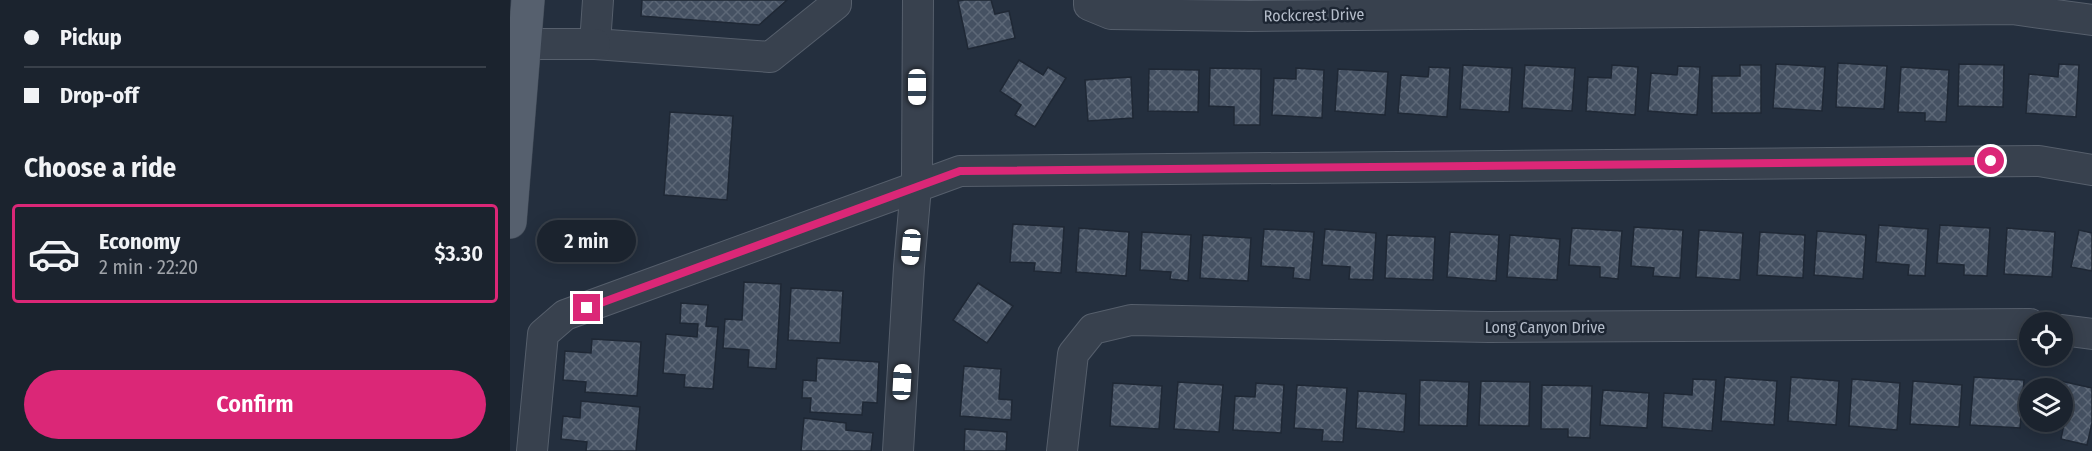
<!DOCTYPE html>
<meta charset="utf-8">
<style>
:root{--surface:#1b232e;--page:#242b36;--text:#f1f3f6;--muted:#a0a4aa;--line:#39404a;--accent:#db2777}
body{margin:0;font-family:"Fira Sans Condensed",sans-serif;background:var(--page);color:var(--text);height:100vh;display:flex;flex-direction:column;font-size:22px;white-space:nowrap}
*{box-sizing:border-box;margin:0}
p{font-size:20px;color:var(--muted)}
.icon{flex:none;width:33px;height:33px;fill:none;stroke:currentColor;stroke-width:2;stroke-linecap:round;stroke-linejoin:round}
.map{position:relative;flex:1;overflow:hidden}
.sheet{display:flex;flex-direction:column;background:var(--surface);width:510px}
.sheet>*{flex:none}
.guide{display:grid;align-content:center;height:132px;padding:0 24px;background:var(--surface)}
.tools{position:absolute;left:1509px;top:312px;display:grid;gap:12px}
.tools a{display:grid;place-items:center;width:54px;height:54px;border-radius:50%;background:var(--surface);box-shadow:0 3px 15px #0003,0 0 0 2px var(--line);font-size:30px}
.end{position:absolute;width:27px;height:27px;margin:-14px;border:8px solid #db2777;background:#fff;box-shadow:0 0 0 3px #fff}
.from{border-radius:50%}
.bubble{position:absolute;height:42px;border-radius:21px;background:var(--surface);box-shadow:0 3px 15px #0003,0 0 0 2px var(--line);font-size:20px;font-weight:600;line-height:42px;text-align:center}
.car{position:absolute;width:18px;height:36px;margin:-18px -9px;border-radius:8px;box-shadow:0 0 4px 2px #0007;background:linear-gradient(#fff 24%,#345 0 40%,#fff 0 76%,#345 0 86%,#fff 0)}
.guide b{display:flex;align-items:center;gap:21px;height:57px;font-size:22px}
.guide b+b{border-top:2px solid var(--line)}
.guide i{width:15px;height:15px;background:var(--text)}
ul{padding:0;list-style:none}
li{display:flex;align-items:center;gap:18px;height:99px;margin:0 12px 9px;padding:0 12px;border:3px solid transparent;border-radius:6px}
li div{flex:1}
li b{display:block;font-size:22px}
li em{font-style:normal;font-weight:600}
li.active{border-color:var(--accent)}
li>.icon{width:54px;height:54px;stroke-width:1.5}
h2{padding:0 24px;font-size:27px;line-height:72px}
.primary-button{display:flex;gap:12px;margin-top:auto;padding:12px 24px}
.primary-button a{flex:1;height:69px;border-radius:36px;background:var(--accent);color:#fff;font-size:24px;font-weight:600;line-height:69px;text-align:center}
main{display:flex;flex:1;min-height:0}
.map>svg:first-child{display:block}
.building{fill:url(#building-cross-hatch);stroke:#1f2835;stroke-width:1.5}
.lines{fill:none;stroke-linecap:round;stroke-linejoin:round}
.minor-casing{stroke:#565f6c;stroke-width:32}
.major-casing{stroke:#414a57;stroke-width:34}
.minor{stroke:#38414e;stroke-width:30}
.major{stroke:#56606e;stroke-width:33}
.route{stroke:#db2777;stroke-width:8}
.labels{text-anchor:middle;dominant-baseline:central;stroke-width:5;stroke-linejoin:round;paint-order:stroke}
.street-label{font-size:16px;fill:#b4bcc9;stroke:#1d2633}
</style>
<main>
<section class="sheet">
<div class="guide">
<b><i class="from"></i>Pickup</b>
<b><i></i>Drop-off</b>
</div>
<h2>Choose a ride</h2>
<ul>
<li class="active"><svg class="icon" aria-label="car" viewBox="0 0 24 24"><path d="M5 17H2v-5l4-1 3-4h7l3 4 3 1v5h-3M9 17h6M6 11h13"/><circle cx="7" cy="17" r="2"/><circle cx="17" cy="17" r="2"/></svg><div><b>Economy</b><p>2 min · 22:20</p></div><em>$3.30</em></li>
</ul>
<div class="primary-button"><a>Confirm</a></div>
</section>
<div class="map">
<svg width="1582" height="451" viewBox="0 0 1582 451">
<defs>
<pattern id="building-cross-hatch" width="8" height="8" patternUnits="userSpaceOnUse" patternTransform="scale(1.5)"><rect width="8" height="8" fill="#455162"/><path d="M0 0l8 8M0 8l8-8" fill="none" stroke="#5d6877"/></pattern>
</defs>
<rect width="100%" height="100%" fill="#242f3e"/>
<g class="building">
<polygon points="132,0 277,0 249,25 131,16"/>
<polygon points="454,0 481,0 485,14 499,11 505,38 458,49 448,1"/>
<polygon points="509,60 533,75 538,67 556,78 525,127 505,115 511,105 490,91"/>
<polygon points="1328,63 1377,66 1374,109 1326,107"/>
<polygon points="1266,64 1315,67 1312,111 1263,108"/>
<polygon points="1449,64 1494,65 1493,107 1448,106"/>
<polygon points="1549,64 1569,65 1566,117 1516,113 1519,74 1548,77"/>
<polygon points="953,65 1002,68 999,112 950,109"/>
<polygon points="1015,65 1065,68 1062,111 1012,108"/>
<polygon points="1102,65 1128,67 1125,115 1076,111 1078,77 1101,78"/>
<polygon points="1230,65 1251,65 1251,113 1202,113 1202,76 1230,76"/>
<polygon points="1168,66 1190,67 1187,115 1138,111 1141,73 1167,75"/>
<polygon points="919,67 940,68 937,117 888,113 891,75 918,77"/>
<polygon points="1391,67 1439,70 1436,122 1415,121 1415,113 1388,112"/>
<polygon points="700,68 751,69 750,125 724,125 724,107 699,106"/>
<polygon points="786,68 814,70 812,118 762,115 764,78 786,79"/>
<polygon points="639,69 689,70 688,112 638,111"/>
<polygon points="828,69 878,72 875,115 825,111"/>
<polygon points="621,77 623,118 578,121 575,80"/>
<polygon points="160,112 223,116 217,200 154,195"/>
<polygon points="503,224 554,227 551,273 524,271 525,263 500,262"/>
<polygon points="1369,225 1418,229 1415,276 1398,275 1399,265 1366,262"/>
<polygon points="1430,225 1480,228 1477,276 1454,275 1454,265 1427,263"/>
<polygon points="1124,227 1173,230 1170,278 1143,276 1144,268 1121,266"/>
<polygon points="569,228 619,232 616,276 566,272"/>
<polygon points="1062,228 1112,231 1108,279 1090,277 1090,267 1059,265"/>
<polygon points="1497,228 1545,232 1542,277 1494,274"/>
<polygon points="754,229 804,232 800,280 783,278 784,268 751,266"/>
<polygon points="815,229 866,233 863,280 839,279 840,267 812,265"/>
<polygon points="1189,230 1233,233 1230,280 1186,277"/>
<polygon points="1569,230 1582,233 1582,271 1561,267"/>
<polygon points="1307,231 1356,235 1353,279 1304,275"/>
<polygon points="632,232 681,235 678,281 660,279 661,272 630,270"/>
<polygon points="940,232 989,235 986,281 937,277"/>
<polygon points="1250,232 1295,235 1293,278 1247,275"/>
<polygon points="693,235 741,238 738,281 690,278"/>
<polygon points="877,235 925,237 923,280 875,278"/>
<polygon points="1000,235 1050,239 1047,280 997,277"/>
<polygon points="234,282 271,284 266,369 238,367 239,350 213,348 215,319 232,320"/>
<polygon points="468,283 503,306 477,343 443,320"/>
<polygon points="281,288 333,291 330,343 278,340"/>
<polygon points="171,303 198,305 196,326 208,327 203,389 174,387 175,375 153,373 156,334 187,337 188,324 170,323"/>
<polygon points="82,339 131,342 127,396 75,392 76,382 53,380 55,351 81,353"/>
<polygon points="307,358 369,362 367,403 353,402 352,415 300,412 301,398 292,398 293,380 306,381"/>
<polygon points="454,366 491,369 489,399 502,400 501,420 450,416"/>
<polygon points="1215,377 1267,381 1264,425 1211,421"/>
<polygon points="1281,377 1329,381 1326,425 1278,421"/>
<polygon points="1464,377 1514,380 1510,428 1460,425"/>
<polygon points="1183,379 1206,380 1202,431 1152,427 1154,393 1182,395"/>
<polygon points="1342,379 1390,383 1387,430 1339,426"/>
<polygon points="1542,379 1582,388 1582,423 1577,445 1551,439 1554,424 1540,422 1552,422 1552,388 1540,388"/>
<polygon points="910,380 959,382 957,426 909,425"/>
<polygon points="971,381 1020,382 1019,426 969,425"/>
<polygon points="1403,381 1452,385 1449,427 1400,424"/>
<polygon points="668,382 713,385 709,432 664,429"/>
<polygon points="603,383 652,386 649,429 600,426"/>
<polygon points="746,383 774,385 771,433 723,430 725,396 745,397"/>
<polygon points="787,385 837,388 833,442 812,441 813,430 784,428"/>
<polygon points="1032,385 1082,386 1080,438 1058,437 1058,429 1031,429"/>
<polygon points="1093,390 1139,393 1137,428 1090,425"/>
<polygon points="848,391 896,394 894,432 846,428"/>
<polygon points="71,401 130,407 126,451 76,451 77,442 51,439 53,416 70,418"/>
<polygon points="294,418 336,423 336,430 363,433 361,451 291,451"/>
<polygon points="455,429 497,432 496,451 454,451"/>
</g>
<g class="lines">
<defs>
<g id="minor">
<polyline points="88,0 85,44 260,57 326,4 326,0"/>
<polyline points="579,0 579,5 601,14 740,16 1502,9 1582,20"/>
<polyline points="15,44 85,44"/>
<polyline points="1552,330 1582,334"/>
<polyline points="22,451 33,334 55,315 450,171 1529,161 1582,170"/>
<polyline points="388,451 399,267 407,175 408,0"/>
<polyline points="552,451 563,354 583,329 621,320 979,327 1520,324"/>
</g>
<polyline id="major" points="0,222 18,0"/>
</defs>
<use href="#minor" class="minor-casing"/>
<use href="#major" class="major-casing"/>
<use href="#minor" class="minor"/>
<use href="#major" class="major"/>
</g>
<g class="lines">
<polyline class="route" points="77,308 450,171 1481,161"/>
</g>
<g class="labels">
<g class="street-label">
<text transform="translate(804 15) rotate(-1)">Rockcrest Drive</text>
<text x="1035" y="327">Long Canyon Drive</text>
</g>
</g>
</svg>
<div class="tools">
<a><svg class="icon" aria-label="locate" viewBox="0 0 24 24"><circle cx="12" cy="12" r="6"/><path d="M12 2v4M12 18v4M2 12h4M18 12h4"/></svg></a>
<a><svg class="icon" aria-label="layers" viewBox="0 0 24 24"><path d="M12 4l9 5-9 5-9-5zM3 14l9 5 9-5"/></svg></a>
</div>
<i class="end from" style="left:1481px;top:161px"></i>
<i class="end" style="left:77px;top:308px"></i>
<div class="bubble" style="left:27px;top:220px;width:99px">2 min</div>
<i class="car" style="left:407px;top:87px;rotate:180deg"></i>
<i class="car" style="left:401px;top:247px;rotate:185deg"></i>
<i class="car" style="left:392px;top:382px;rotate:3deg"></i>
</div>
</main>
